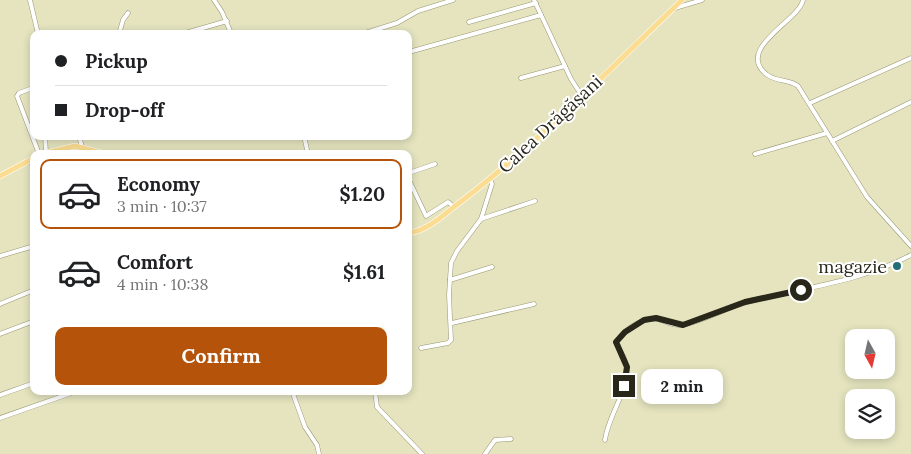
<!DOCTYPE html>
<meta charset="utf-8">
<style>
:root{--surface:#fff;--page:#f2f2f2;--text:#202124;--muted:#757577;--line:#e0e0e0;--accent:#b45309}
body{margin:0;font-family:Lora,serif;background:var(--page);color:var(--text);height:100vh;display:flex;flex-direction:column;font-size:19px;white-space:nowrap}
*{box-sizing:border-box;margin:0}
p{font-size:16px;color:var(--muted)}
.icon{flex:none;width:28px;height:28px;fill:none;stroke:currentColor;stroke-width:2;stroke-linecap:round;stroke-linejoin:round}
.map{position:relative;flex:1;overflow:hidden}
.drawer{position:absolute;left:30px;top:150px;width:382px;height:245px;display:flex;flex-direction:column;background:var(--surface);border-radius:10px;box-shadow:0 2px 8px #0003}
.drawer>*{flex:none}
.top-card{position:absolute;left:30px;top:30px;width:382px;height:110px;border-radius:10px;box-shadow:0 2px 8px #0003;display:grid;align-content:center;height:110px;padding:0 25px;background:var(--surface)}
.needle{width:32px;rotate:172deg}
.buttons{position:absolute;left:845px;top:329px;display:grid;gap:10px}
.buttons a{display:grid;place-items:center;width:50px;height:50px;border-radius:10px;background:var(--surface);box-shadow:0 2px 8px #0003;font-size:25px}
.end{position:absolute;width:22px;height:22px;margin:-11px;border:6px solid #282719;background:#fff;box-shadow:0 0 0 2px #fff}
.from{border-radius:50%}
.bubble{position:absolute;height:35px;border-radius:10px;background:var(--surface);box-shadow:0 2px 8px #0003;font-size:16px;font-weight:700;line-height:35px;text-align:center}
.top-card b{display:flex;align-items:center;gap:18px;height:48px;font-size:19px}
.top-card b+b{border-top:1px solid var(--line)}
.top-card i{width:12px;height:12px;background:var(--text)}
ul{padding:9px 0 0;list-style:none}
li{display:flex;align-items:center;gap:15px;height:70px;margin:0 10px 8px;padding:0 15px;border:2px solid transparent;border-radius:10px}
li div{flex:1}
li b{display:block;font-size:19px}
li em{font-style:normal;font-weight:700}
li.selected{border-color:var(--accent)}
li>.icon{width:45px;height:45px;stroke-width:1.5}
.cta{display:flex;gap:10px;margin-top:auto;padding:10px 25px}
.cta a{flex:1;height:58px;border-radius:10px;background:var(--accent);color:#fff;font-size:20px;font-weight:700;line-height:58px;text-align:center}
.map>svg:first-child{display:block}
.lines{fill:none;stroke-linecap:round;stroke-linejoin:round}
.minor-casing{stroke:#989774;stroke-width:5}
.major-casing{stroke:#fff;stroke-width:6}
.minor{stroke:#fff;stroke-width:4}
.major{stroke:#fbdc90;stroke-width:5}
.route{stroke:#282719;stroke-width:6}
.poi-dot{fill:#256e78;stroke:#fff;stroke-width:2}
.labels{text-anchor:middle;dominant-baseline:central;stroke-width:4;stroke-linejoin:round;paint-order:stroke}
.street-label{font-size:18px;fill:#282719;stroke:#fff}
.poi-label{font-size:18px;fill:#282719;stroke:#fff;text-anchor:end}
</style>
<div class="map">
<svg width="911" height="454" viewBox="0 0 911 454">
<rect width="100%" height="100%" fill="#e5e4bf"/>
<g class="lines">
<defs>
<g id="minor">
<polyline points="30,0 38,34"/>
<polyline points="214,0 222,12 231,33"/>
<polyline points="534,0 571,79 582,96"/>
<path d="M803,0C800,20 735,48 766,74C775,82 789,79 798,86L867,197L911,246"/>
<polyline points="675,8 702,0"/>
<polyline points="469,22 536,3"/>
<polyline points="119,34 123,20 128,13"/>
<polyline points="182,34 227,21"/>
<polyline points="362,34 397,23 418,11 453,0"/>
<polyline points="409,52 541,15"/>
<polyline points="521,78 565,66"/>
<polyline points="34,90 30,89 19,93 17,96 39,154"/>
<polyline points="810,103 911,58"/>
<polyline points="45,136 46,152"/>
<polyline points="79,136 82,147"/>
<polyline points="304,136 308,154"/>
<polyline points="832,141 911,102"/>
<polyline points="755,154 827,133"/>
<polyline points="31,159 34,174"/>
<polyline points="409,173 435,164"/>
<polyline points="409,180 426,216 448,202 454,207"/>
<polyline points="481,219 535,201"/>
<polyline points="0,256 34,246"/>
<polyline points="450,280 492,267"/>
<polyline points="0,304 34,290"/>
<polyline points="452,323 534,304"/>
<polyline points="0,334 34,321"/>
<polyline points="421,348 448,343 451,340 449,295 451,263 457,251 481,219 492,184 490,179"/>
<polyline points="292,391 305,427 317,445 319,454"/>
<polyline points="375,391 377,407 422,454"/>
<polyline points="0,395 34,383"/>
<polyline points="0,418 77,391"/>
<path d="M605,440C608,416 629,389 627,368C626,359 620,351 616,343C622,332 635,323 646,320C660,315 669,327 682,325C704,321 725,308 747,302C801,288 861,282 911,255"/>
<polyline points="485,454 495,440 511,439"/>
</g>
<g id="major">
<polyline points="42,154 75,146 105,154"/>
<polyline points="0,176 34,158"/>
<path d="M409,233C430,230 446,212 463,200C541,140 611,68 682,0"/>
</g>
</defs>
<use href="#minor" class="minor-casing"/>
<use href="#major" class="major-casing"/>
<use href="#minor" class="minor"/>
<use href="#major" class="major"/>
</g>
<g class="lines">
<polyline class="route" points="624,386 627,367 616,342 625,332 644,320 656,318 683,325 745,302 801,290"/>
</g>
<circle class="poi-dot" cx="897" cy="266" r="5"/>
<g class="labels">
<g class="street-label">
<text transform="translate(550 124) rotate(-43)">Calea Drăgășani</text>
</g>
<g class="poi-label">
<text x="887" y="266">magazie</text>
</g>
</g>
</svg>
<div class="buttons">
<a><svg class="needle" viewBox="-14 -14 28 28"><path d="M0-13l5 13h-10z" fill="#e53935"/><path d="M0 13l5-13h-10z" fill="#757577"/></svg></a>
<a><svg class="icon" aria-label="layers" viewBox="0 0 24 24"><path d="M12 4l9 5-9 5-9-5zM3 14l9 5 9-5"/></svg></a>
</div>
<i class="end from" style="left:801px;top:290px"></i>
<i class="end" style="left:624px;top:386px"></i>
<div class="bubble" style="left:641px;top:369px;width:82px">2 min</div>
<div class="top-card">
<b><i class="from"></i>Pickup</b>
<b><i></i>Drop-off</b>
</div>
<section class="drawer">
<ul>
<li class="selected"><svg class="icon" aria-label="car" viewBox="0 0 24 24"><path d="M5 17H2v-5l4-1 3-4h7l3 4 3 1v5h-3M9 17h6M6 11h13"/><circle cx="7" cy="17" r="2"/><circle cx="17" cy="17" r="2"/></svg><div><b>Economy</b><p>3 min · 10:37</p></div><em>$1.20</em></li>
<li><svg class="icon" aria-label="car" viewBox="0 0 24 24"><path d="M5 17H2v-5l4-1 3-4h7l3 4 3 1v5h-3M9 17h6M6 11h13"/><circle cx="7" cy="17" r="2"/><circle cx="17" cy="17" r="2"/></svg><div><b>Comfort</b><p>4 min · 10:38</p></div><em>$1.61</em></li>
</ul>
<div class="cta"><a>Confirm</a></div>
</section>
</div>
